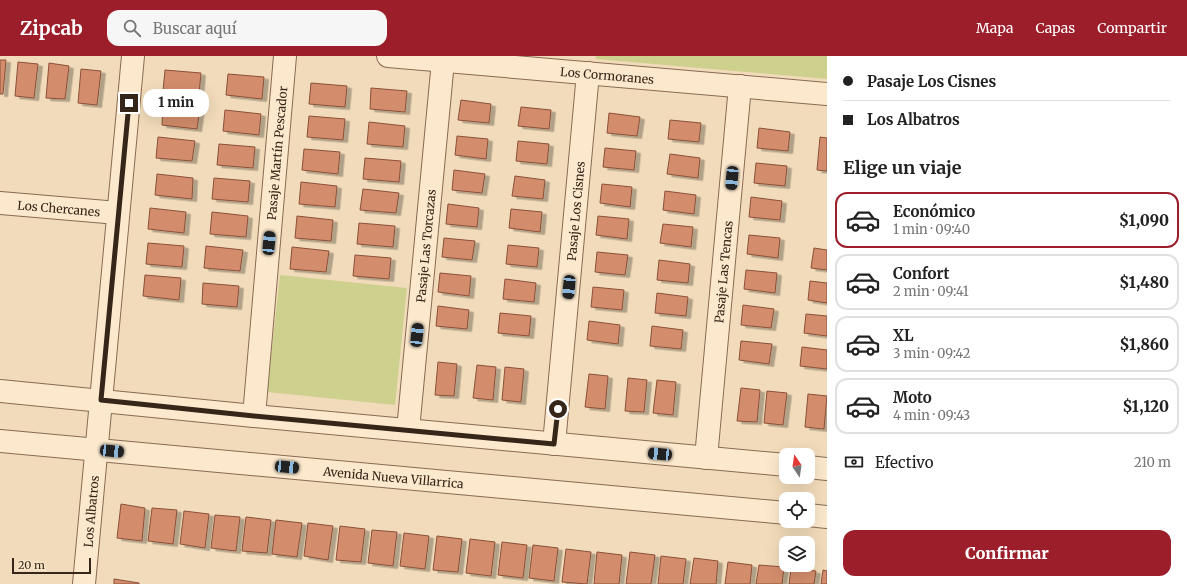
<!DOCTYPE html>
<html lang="es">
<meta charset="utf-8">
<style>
:root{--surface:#fff;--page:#f6f6f6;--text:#222;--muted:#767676;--line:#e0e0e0;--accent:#9d1e2b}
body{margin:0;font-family:Merriweather,serif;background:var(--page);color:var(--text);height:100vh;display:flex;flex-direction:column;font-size:15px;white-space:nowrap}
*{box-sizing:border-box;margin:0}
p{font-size:13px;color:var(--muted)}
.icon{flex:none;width:22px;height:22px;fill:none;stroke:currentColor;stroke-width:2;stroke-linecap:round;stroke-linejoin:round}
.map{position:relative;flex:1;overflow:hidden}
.details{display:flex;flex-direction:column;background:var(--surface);width:360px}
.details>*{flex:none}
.top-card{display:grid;align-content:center;height:88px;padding:0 16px;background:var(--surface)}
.needle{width:26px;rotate:347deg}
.tools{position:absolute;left:779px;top:392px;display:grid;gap:8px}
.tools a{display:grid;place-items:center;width:36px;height:36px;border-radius:8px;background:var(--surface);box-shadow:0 4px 16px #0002;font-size:20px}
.scale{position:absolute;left:12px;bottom:10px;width:79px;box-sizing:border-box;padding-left:4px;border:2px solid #362519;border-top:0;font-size:11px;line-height:14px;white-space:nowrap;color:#362519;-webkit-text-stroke:3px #f8e6ca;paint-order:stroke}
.end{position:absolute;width:18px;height:18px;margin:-9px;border:5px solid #362519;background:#fff;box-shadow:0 0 0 2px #fff}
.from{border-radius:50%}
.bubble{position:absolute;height:28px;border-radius:12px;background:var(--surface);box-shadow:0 4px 16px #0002;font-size:13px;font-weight:800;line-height:28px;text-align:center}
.car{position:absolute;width:12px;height:24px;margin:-12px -6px;border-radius:5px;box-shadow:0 0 3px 1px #0007;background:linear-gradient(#222 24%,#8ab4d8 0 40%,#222 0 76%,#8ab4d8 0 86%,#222 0)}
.top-card b{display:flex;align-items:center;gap:14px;height:38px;font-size:15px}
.top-card b+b{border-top:1px solid var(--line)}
.top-card i{width:10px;height:10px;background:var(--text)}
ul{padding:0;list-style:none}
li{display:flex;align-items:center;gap:12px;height:56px;margin:0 8px 6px;padding:0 8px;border:2px solid var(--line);border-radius:12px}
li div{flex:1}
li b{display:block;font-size:15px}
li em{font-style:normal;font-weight:800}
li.active{border-color:var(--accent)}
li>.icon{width:36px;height:36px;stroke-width:1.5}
h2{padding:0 16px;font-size:18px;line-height:48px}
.pay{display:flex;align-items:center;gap:10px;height:44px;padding:0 16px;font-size:15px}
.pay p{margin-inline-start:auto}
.button{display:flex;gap:8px;margin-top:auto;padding:8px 16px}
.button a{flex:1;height:46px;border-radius:12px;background:var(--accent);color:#fff;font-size:16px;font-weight:800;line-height:46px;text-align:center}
header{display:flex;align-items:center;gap:24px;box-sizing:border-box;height:56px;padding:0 20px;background:var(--accent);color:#fff}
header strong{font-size:19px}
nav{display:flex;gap:22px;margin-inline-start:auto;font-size:14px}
.search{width:280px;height:36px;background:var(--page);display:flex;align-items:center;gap:10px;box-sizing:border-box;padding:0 14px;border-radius:12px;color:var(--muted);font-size:15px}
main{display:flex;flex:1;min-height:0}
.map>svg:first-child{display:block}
.green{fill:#ced08d}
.building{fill:#d38d6c;stroke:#8a5037;filter:url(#shadow)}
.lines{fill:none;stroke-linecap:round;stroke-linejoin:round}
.minor-casing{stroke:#896a53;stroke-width:24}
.minor{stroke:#fce9cd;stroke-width:22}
.route{stroke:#362519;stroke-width:5}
.labels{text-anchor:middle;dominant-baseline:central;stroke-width:3;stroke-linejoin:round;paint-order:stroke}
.street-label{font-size:12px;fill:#362519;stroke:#f8e6ca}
</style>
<header>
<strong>Zipcab</strong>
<div class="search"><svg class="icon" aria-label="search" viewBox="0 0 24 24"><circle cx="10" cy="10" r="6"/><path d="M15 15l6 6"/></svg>Buscar aquí</div>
<nav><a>Mapa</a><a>Capas</a><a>Compartir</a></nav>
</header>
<main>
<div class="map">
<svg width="827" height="528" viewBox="0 0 827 528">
<defs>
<filter id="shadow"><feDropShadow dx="4.5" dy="2.5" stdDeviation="0" flood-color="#0004"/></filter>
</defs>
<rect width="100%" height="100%" fill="#f1dbba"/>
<g class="green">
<polygon points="596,0 827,0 827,23 596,3"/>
<polygon points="280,219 407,232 395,349 267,336"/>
</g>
<g class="building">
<polygon points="0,4 6,4 3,38 0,38"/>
<polygon points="18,6 38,8 34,42 15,40"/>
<polygon points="49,7 69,10 65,43 46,42"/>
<polygon points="81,13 101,15 97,49 78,47"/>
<polygon points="165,14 201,17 199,38 163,35"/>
<polygon points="228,18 264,21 262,43 226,39"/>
<polygon points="311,27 347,30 345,51 309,48"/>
<polygon points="371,32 407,35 405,56 370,53"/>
<polygon points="461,44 491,48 489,67 458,64"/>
<polygon points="163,48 200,52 197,73 162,69"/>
<polygon points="521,51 551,54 549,73 518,70"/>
<polygon points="225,54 261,58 259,79 223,75"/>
<polygon points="609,57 640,61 637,80 607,77"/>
<polygon points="309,60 345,63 343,84 307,81"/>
<polygon points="670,64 701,67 699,86 668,83"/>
<polygon points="369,66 405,70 403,91 367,88"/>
<polygon points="759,72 790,76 788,95 757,92"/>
<polygon points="457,80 488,83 486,103 455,99"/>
<polygon points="158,81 195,85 192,105 156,102"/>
<polygon points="820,81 827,82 827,115 817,114"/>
<polygon points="518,85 549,88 547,108 516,105"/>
<polygon points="219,88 255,91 253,112 217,109"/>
<polygon points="605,92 636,95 634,114 603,111"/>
<polygon points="304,93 340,96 338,118 302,114"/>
<polygon points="670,98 700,102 698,122 667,118"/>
<polygon points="365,102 401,105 399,126 363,123"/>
<polygon points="756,107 787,110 785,130 754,127"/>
<polygon points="454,114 485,118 482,137 452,134"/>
<polygon points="157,118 193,122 192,143 155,139"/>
<polygon points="515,120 545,124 543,143 512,140"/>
<polygon points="214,122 250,125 248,146 212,143"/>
<polygon points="301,126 337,130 335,151 299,148"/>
<polygon points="602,128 632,131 630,151 600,147"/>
<polygon points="363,133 399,137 396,157 360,154"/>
<polygon points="665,135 696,139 694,158 663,154"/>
<polygon points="751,141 782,145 780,164 749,161"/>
<polygon points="448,148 479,152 477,171 446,168"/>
<polygon points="150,152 186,156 184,177 148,173"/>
<polygon points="511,153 542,156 540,176 509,172"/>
<polygon points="212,156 248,160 246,181 210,178"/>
<polygon points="297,160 333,164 331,185 295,182"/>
<polygon points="598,160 629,163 627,183 596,179"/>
<polygon points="359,167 395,170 393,191 357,188"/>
<polygon points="663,168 693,171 691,191 660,187"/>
<polygon points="749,179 780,182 778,202 747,198"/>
<polygon points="444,182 475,185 472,204 442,201"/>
<polygon points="148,187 184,190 182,211 146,208"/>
<polygon points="508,189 539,192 537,211 506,208"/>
<polygon points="206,190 243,194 240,215 204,212"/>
<polygon points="292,191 329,195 326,216 290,213"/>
<polygon points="814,192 827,194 827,214 811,212"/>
<polygon points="597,196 628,199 625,219 595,216"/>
<polygon points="355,199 391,202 389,223 353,220"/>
<polygon points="659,204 690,208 688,227 657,224"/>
<polygon points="746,214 777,217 775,237 744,233"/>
<polygon points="440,217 471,220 469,240 438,236"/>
<polygon points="145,219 181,222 179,244 143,240"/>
<polygon points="505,223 536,227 534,246 503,243"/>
<polygon points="810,225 827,227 827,247 808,244"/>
<polygon points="203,227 239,230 237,251 202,248"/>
<polygon points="593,231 624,234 622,254 591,251"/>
<polygon points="657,237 688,241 686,260 655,257"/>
<polygon points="743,249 774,253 771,272 741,269"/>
<polygon points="438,250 469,254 467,273 436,270"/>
<polygon points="500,257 531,260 529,280 498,277"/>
<polygon points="806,258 827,260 827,280 804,277"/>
<polygon points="589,265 620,269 618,288 587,284"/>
<polygon points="652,270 683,274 681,293 650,290"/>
<polygon points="741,285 772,288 769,308 739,304"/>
<polygon points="802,291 827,294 827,313 800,310"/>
<polygon points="438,306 457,308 454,340 435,339"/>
<polygon points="477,309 496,311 493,344 473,342"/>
<polygon points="505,311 524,313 521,346 502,344"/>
<polygon points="589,318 608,320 605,353 585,351"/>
<polygon points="628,322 647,324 644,356 625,355"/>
<polygon points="657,324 676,326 673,359 653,357"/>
<polygon points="741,332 760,334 757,366 737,365"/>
<polygon points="767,335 787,337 783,369 764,367"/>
<polygon points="808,338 827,340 824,373 805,371"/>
<polygon points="121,448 145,452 142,485 117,482"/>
<polygon points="152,452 177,454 173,488 148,485"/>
<polygon points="184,455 209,458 205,492 180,488"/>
<polygon points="215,459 240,461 236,495 211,492"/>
<polygon points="246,461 271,464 267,497 242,495"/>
<polygon points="276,464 302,467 297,501 272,498"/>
<polygon points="308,467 333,470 328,504 304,500"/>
<polygon points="340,470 365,473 361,506 336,504"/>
<polygon points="372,474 397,476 393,510 368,507"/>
<polygon points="404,477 429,480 425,513 400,510"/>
<polygon points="437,480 462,483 458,516 433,514"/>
<polygon points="470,483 495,486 491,520 466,517"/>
<polygon points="502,486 527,489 523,522 498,519"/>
<polygon points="533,489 558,492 554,525 529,522"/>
<polygon points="566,493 591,496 587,528 562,526"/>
<polygon points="597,496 622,499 619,528 594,528"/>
<polygon points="630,496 655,499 651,528 626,528"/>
<polygon points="661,500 686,503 683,528 658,528"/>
<polygon points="694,502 718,505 716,528 690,528"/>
<polygon points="728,506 752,509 750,528 725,528"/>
<polygon points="759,509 784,511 782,528 756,528"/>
<polygon points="791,513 816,515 814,528 789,528"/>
<polygon points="823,514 827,515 827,528 821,528"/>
<polygon points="114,523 139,527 139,528 114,528"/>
</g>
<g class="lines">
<defs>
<g id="minor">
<path id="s1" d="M388,0L827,38"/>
<path id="s2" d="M0,147L118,157"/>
<polyline points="0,335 254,360 786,409"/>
<path id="s3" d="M254,360L285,0"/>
<path id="s4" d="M408,374L443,5"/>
<path id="s5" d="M0,385L786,457"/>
<path id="s6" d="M554,388L588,17"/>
<path id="s7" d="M706,402L740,30"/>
<polyline points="808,411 827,413"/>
<polyline points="808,459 827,461"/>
<path id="s8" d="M84,528L133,0"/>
</g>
</defs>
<use href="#minor" class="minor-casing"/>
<use href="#minor" class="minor"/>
</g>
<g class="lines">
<polyline class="route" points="129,47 101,344 254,360 554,388 558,353"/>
</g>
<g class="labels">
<g class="street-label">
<text stroke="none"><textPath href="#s1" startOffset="220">Los Cormoranes</textPath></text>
<text stroke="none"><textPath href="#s3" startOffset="264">Pasaje Martín Pescador</textPath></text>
<text stroke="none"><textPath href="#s2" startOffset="59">Los Chercanes</textPath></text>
<text stroke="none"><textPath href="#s6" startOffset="234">Pasaje Los Cisnes</textPath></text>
<text stroke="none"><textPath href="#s4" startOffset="185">Pasaje Las Torcazas</textPath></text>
<text stroke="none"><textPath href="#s7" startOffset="187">Pasaje Las Tencas</textPath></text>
<text stroke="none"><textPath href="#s5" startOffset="395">Avenida Nueva Villarrica</textPath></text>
<text stroke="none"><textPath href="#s8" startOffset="73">Los Albatros</textPath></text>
</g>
</g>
</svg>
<div class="tools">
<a><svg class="needle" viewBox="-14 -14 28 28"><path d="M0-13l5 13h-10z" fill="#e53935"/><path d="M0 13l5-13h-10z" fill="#767676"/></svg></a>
<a><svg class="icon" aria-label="locate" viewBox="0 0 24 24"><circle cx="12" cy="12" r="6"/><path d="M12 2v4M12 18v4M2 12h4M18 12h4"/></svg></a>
<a><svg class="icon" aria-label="layers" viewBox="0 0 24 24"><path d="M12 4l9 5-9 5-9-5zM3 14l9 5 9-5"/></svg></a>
</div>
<div class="scale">20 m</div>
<i class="end from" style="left:558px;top:353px"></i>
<i class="end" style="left:129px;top:47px"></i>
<div class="bubble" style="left:143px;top:33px;width:66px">1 min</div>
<i class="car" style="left:732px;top:122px;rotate:185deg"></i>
<i class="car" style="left:269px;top:187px;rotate:5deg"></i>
<i class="car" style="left:569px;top:231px;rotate:185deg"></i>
<i class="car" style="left:417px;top:279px;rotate:6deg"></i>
<i class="car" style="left:112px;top:395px;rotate:95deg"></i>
<i class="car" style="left:660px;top:398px;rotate:275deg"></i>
<i class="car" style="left:287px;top:411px;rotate:95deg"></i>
</div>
<section class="details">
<div class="top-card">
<b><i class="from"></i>Pasaje Los Cisnes</b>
<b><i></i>Los Albatros</b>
</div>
<h2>Elige un viaje</h2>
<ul>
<li class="active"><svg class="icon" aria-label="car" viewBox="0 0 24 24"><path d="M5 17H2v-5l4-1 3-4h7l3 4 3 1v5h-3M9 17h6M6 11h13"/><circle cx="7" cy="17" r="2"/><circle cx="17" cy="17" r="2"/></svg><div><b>Económico</b><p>1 min · 09:40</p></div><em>$1,090</em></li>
<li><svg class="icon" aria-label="car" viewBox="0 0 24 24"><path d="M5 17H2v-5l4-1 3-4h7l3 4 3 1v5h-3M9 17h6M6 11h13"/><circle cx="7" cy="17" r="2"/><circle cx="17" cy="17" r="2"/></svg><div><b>Confort</b><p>2 min · 09:41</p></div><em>$1,480</em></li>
<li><svg class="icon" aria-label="car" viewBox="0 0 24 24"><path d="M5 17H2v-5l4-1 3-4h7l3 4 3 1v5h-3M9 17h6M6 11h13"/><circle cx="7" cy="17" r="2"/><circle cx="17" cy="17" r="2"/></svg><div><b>XL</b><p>3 min · 09:42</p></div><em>$1,860</em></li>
<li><svg class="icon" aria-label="car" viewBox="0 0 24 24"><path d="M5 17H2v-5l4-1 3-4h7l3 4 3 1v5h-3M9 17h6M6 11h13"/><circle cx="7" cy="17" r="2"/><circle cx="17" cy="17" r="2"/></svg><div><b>Moto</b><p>4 min · 09:43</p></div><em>$1,120</em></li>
</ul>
<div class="pay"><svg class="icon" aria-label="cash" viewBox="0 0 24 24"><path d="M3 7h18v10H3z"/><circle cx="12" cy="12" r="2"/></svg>Efectivo<p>210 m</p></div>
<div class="button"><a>Confirmar</a></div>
</section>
</main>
